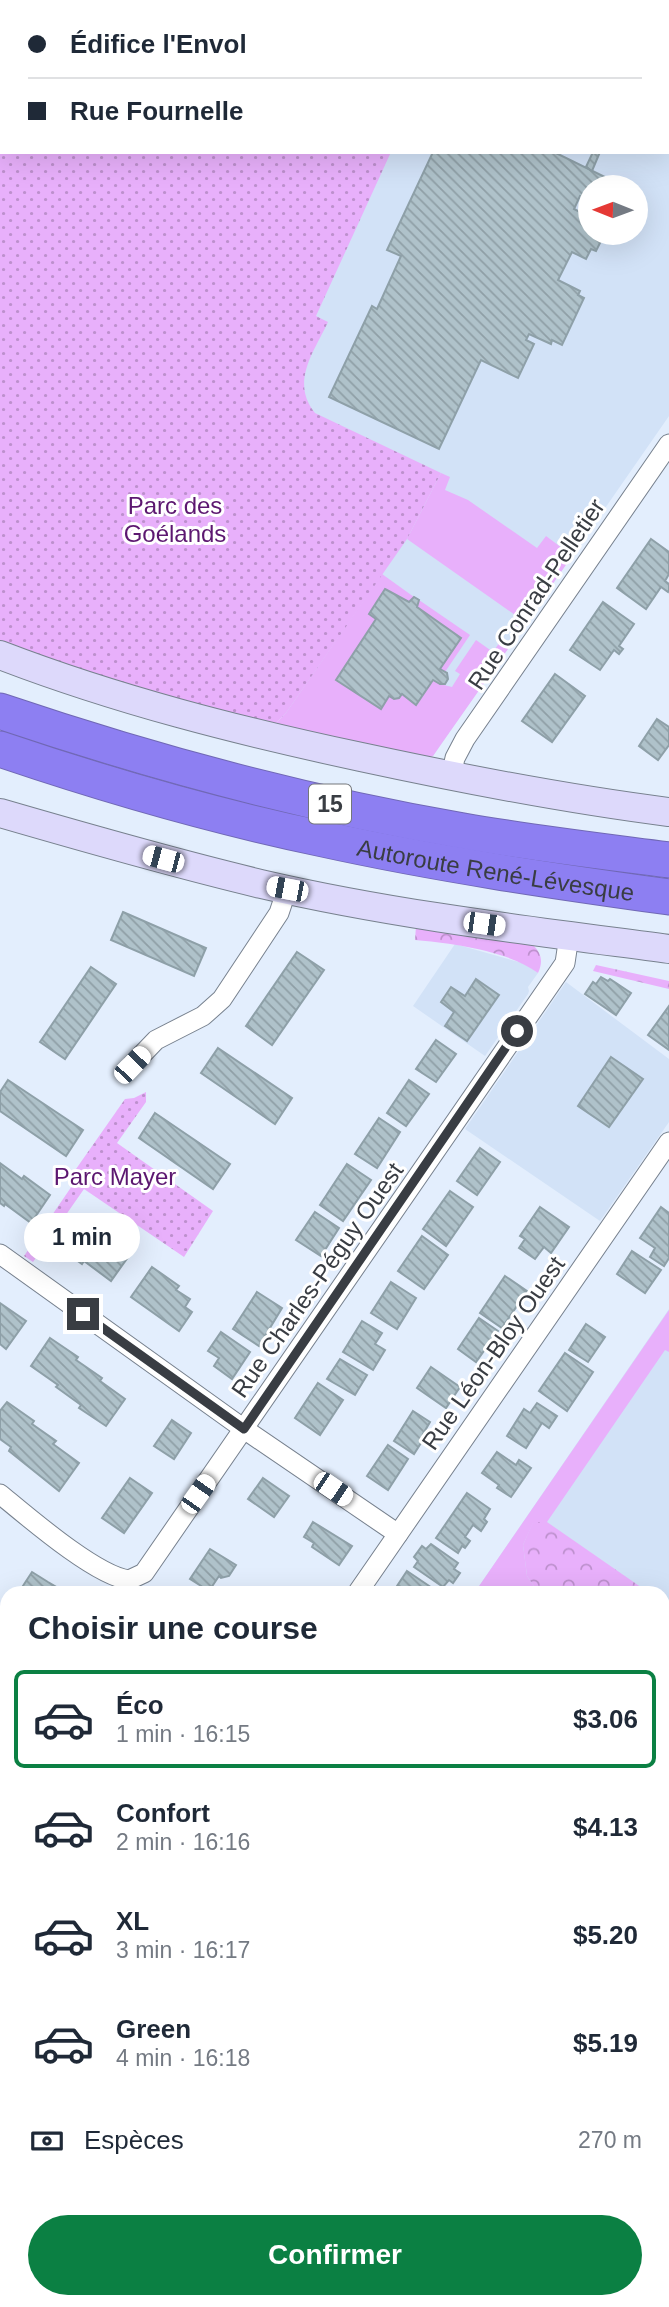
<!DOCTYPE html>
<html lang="fr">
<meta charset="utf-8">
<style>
:root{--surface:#fff;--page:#f6f6f7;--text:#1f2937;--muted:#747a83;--line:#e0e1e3;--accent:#0b8043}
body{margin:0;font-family:Arial,sans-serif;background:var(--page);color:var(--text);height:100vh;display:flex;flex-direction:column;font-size:26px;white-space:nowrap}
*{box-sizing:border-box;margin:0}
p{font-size:23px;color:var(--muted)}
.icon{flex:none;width:38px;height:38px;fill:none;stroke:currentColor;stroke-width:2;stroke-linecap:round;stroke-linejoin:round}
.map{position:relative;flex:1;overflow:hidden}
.details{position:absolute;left:0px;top:1586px;width:670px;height:723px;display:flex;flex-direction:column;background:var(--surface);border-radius:21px 21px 0 0;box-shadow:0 7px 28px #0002}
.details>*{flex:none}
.banner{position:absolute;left:0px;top:0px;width:670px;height:154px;box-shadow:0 7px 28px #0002;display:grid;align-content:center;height:154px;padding:0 28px;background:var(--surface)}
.needle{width:46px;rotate:271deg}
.fabs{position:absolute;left:578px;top:175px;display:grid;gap:14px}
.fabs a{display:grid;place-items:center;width:70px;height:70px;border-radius:50%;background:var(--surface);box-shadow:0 7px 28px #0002;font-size:35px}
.end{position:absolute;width:32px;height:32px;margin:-16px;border:9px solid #393d43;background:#fff;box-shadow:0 0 0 4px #fff}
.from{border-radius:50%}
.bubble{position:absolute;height:49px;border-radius:24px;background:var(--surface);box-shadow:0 7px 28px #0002;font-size:23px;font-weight:700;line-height:49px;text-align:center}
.car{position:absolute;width:21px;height:42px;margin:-21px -10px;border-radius:9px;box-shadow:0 0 5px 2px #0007;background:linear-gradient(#fff 24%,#345 0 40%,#fff 0 76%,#345 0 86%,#fff 0)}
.banner b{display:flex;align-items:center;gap:24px;height:66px;font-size:26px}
.banner b+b{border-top:2px solid var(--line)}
.banner i{width:18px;height:18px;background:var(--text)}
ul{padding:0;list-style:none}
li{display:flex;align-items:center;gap:21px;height:98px;margin:0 14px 10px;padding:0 14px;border:4px solid transparent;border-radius:10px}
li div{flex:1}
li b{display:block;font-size:26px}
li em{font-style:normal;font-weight:700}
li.on{border-color:var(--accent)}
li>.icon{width:63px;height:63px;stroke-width:1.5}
h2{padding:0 28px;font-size:32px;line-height:84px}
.pay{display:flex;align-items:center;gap:18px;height:77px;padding:0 28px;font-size:26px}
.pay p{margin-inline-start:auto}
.button{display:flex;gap:14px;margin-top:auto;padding:14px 28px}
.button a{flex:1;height:80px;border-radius:42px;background:var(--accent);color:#fff;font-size:28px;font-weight:700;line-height:80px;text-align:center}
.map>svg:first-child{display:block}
.built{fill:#d2e2f7;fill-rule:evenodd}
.grass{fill:#e8b0fb}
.forest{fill:url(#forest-crowns)}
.park{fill:url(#park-dots)}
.water{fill:url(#water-ripples)}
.building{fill:url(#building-back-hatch);stroke:#8ea0a8;stroke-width:2}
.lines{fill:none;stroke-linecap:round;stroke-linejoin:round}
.street-casing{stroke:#77818e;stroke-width:21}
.secondary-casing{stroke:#77818e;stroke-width:30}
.highway-casing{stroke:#7068b5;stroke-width:37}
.street{stroke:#fff;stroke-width:19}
.secondary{stroke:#ddd9fb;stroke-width:28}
.highway{stroke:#8d7ff2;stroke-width:35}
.route{stroke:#393d43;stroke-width:9}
.labels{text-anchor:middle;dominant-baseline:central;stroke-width:6;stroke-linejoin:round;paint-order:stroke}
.shield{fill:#fff;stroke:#74777b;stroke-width:2}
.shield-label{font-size:23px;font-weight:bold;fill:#393d43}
.park-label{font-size:24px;fill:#5c1770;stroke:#fff}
.street-label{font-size:24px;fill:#393d43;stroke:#fff}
</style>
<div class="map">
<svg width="669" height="2307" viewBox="0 0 669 2307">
<defs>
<pattern id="forest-crowns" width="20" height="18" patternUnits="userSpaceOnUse" patternTransform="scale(1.75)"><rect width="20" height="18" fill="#e8b0fb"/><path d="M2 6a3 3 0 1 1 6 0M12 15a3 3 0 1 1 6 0" fill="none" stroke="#bd90cd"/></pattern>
<pattern id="park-dots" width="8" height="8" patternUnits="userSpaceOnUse" patternTransform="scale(1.75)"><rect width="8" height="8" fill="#e8b0fb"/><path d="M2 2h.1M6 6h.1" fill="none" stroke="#bd90cd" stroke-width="1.8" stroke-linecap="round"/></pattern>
<pattern id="water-ripples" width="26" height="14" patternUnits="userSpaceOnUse" patternTransform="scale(1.75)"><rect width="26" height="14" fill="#48d7d4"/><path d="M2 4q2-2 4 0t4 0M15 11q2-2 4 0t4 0" fill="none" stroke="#40b9b7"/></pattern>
<pattern id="building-back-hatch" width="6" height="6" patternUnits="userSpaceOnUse" patternTransform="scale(1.75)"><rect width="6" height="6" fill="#afc2ca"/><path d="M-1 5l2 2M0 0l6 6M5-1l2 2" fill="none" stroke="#8f9fa6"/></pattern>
</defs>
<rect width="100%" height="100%" fill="#e3eefd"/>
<g class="built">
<path d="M0,0H669V416L433,756L0,645ZM2,2H668V152H2ZM590,187H635V233H590Z"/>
<polygon points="455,944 526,964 538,973 528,987 529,991 528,994 485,1056 413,1006"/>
<polygon points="566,982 669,1059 669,1122 600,1221 465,1129"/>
<polygon points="669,1309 669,2307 323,2307 319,2301 663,2301 663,1592 475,1592"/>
</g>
<g class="grass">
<polygon points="441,473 450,477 445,490 468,500 537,548 546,536 562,548 570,559 523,627 513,625 518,617 407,539"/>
<polygon points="382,574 414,597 409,602 385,589 369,613 376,619 336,680 380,709 389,696 394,699 402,694 417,705 433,680 440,684 452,687 460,674 455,671 476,640 493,652 502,639 508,649 442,743 433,756 423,760 270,729 286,713"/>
<polygon points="419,600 470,635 445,672 440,669 461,638 417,607"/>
<polygon points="669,1310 669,1352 665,1350 547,1522 533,1523 523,1545 527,1576 538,1592 475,1592"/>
<polygon points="669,2093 669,2201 663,2209 663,2103"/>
</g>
<g class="forest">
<path d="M416,926L533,945C542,954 543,962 538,973C509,951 451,943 415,940Z"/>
<polygon points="596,965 669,981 669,989 593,971"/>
<polygon points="533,1522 547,1522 648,1592 538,1592 527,1576 523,1545"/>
<polygon points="663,1604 669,1608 669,1861 663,1863"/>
</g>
<g class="park">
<path d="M0,0H105L108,2H2V152H391L316,316L328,322C314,352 290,382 315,413L441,473L407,539L286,713L270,729L0,645Z"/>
<polygon points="146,1092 146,1102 117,1143 213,1211 184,1257 84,1189 33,1262 24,1256 74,1183 69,1179 125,1099 134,1098"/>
</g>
<polygon class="water" points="0,1918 7,1934 7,2301 213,2301 214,2307 0,2307"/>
<g class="building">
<polygon points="499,0 669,0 668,135 668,2 498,2"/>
<polygon points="433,152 554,152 613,181 610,187 590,187 590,200 580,196 574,209 590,217 590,233 605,233 596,251 591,249 586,259 572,252 558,280 580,291 578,295 584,298 562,345 552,340 551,344 529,334 526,340 534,344 518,378 481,360 439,449 329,397 372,306 377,309 401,256 387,250"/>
<polygon points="593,152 600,152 592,171 586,167"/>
<polygon points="651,539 669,552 669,574 665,581 669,584 669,590 668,592 661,587 646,609 617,588"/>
<polygon points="385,589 409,602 414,597 419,600 417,607 461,638 440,669 447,673 448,679 445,684 440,684 433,680 416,705 402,694 399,698 394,699 389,696 381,709 336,680 376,619 369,614"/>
<polygon points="603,602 634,624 619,646 623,649 619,654 614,650 600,670 570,650"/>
<polygon points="555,674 585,696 552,742 522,721"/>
<polygon points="657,719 669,727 669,745 658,760 639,746"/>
<polygon points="123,912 206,948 194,976 111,940"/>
<polygon points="297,952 324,970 272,1045 246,1026"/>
<polygon points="91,967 116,984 65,1059 40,1042"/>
<polygon points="601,977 608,981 610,979 631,993 616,1015 585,994 593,982 596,984"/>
<polygon points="476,979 499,995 467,1041 445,1026 454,1012 441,1002 451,987 465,996"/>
<polygon points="669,1006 669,1050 648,1035"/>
<polygon points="436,1040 456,1054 436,1082 416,1069"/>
<polygon points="218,1048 292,1098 275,1124 201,1073"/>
<polygon points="611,1057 643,1079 609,1127 578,1106"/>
<polygon points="8,1080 83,1130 66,1156 0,1111 0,1092"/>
<polygon points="409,1080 429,1094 406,1126 387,1113"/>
<polygon points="155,1113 230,1164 213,1189 139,1138"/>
<polygon points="379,1118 400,1132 377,1168 355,1154"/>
<polygon points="480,1148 500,1162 477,1195 457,1181"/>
<polygon points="0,1163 22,1179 24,1176 50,1195 31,1223 5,1204 4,1206 0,1203"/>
<polygon points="347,1164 371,1180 343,1221 320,1205"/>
<polygon points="450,1191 473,1207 446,1246 423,1229"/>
<polygon points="540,1207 569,1227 551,1253 544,1247 535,1259 519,1248 525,1239 520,1236"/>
<polygon points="661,1207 669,1213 669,1258 664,1266 650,1257 655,1248 640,1238"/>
<polygon points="315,1212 339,1228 321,1256 296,1240"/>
<polygon points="77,1217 131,1253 111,1281 84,1261 82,1264 56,1245"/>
<polygon points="422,1236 448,1255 424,1289 398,1271"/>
<polygon points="632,1251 661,1270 645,1293 617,1274"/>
<polygon points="152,1267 179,1286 176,1290 190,1299 185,1307 192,1312 179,1331 131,1297"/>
<polygon points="505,1276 527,1291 502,1328 480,1313"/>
<polygon points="391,1282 416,1298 397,1329 371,1313"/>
<polygon points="257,1292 282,1308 259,1346 233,1329"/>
<polygon points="0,1303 26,1321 6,1349 0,1344"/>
<polygon points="479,1318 498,1331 476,1362 458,1349"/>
<polygon points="362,1321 382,1333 375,1344 385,1350 373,1370 343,1352"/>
<polygon points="586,1324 605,1337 588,1362 569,1350"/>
<polygon points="221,1332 250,1352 232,1379 214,1366 219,1358 208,1351"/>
<polygon points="50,1338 78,1357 76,1360 102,1378 100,1381 125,1399 106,1426 79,1408 81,1405 56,1387 58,1385 31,1366"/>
<polygon points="565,1353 593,1372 567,1411 539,1391"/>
<polygon points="340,1359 367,1375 355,1395 327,1379"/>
<polygon points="431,1367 460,1387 446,1408 417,1388"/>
<polygon points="318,1383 343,1400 320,1435 295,1418"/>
<polygon points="7,1402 34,1421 32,1424 56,1441 53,1444 79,1463 59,1491 9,1451 11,1447 0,1439 0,1411"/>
<polygon points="537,1403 557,1416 549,1428 542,1423 526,1448 507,1436 524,1409 530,1413"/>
<polygon points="413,1411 430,1422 423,1434 426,1435 414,1454 394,1441"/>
<polygon points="172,1420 191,1433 174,1459 154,1446"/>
<polygon points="388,1445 408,1459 388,1490 367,1476"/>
<polygon points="497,1452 516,1465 519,1460 531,1468 511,1497 497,1488 499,1485 482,1473"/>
<polygon points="130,1478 152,1493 124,1533 102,1518"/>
<polygon points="263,1478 289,1496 274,1517 248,1499"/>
<polygon points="467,1493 490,1509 484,1519 487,1522 481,1531 473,1525 465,1537 470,1541 465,1548 462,1546 458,1553 436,1538"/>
<polygon points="313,1522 352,1546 339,1565 312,1547 314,1543 304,1537"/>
<polygon points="431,1544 458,1563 454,1569 460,1573 453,1583 449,1580 443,1587 414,1567 418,1561 414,1557 422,1546 426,1549"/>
<polygon points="210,1549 236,1565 229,1576 221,1578 219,1576 209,1591 190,1579"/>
<polygon points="407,1571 438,1592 399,1592 401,1589 397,1586"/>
<polygon points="32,1572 48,1582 65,1592 19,1592"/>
<polygon points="403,2301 550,2301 541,2307 406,2307"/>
</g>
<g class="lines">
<defs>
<g id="street">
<polyline points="451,776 455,758 465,739 669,444"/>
<polyline points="132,1065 156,1040 203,1016 222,999 279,913 287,889"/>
<polyline points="0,1254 244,1429 398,1534"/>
<path d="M0,1494C28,1517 96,1576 129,1580L144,1573L565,963L569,936"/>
<polyline points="358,1592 669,1142"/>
</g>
<g id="secondary">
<path d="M0,655C117,700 239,731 361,757C463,779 566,799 669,812"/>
<path d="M0,813C86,838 173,863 261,884C395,915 533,931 669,949"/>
<polyline points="0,1831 7,1848"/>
<polyline points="298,2301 301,2307"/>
</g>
<g id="highway">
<path d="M0,711C151,762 306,804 463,831C532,843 600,851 669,860"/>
<path id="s1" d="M0,749C106,785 213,816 323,839C437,864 553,881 669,897"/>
</g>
</defs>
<use href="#street" class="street-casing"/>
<use href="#secondary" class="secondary-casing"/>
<use href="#highway" class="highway-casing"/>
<use href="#street" class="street"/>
<use href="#secondary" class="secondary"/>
<use href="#highway" class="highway"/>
</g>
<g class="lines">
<polyline class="route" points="83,1314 244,1429 517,1031"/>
</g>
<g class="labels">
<rect class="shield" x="309" y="784.5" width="42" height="39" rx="5"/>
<g class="shield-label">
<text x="330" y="804">15</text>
</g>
<g class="park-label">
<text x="175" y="505">Parc des<tspan x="175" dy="28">Goélands</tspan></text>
<text x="115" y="1176">Parc Mayer</text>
</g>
<g class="street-label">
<text transform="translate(536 594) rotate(-56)">Rue Conrad-Pelletier</text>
<text stroke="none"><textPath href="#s1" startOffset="511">Autoroute René-Lévesque</textPath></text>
<text transform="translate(317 1280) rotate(-55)">Rue Charles-Péguy Ouest</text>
<text transform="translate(493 1353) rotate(-55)">Rue Léon-Bloy Ouest</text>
</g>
</g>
</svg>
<div class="fabs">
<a><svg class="needle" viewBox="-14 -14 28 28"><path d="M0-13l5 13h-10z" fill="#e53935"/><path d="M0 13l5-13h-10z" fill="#747a83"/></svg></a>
</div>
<i class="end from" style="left:517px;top:1031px"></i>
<i class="end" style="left:83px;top:1314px"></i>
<div class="bubble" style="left:24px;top:1213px;width:116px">1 min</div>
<i class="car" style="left:163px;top:859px;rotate:285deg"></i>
<i class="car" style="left:287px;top:889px;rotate:281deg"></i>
<i class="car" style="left:484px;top:924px;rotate:98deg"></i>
<i class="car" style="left:132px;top:1065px;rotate:44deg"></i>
<i class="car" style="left:333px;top:1489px;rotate:124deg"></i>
<i class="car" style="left:198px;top:1494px;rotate:35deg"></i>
<div class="banner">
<b><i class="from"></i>Édifice l'Envol</b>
<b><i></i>Rue Fournelle</b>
</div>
<section class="details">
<h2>Choisir une course</h2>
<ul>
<li class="on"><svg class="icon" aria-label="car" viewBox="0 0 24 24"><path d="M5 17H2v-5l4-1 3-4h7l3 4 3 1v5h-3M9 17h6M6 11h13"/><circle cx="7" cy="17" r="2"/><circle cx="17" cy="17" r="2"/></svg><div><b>Éco</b><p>1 min · 16:15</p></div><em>$3.06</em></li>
<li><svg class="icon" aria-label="car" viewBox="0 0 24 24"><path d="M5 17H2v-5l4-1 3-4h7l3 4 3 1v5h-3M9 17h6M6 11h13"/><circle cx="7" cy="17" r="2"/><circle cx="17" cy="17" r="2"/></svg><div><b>Confort</b><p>2 min · 16:16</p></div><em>$4.13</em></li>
<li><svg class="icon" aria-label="car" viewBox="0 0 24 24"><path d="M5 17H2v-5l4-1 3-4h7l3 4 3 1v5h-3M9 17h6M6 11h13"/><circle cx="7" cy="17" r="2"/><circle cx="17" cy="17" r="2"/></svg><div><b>XL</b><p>3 min · 16:17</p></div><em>$5.20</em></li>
<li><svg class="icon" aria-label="car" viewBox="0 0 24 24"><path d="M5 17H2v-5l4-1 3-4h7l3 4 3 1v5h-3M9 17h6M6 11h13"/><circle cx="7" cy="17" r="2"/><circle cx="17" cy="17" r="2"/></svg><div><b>Green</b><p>4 min · 16:18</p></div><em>$5.19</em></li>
</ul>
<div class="pay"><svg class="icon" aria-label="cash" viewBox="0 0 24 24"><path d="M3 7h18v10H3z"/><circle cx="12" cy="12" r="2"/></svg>Espèces<p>270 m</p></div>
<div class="button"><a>Confirmer</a></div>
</section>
</div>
